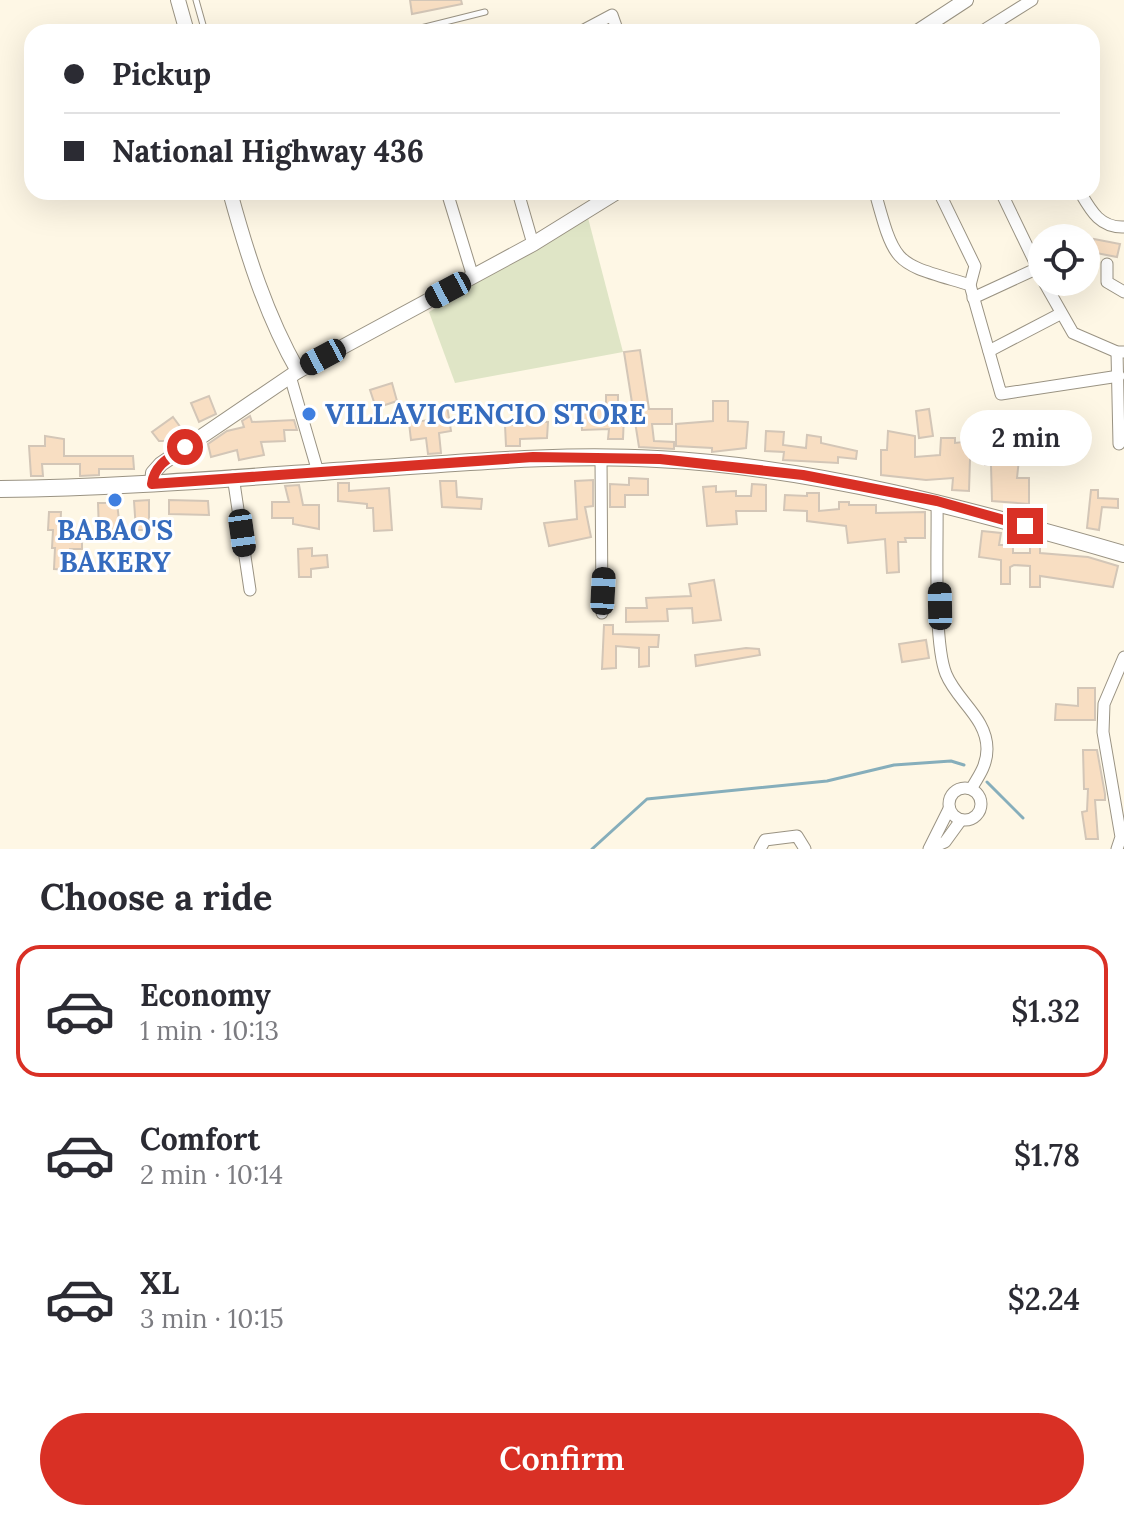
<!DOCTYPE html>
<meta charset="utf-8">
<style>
:root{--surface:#fff;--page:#f2f2f3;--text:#2b2b33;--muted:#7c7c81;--line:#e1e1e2;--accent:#d93025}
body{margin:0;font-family:Lora,serif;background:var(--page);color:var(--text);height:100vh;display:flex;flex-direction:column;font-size:30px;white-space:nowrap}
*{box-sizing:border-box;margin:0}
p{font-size:26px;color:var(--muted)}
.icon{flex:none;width:44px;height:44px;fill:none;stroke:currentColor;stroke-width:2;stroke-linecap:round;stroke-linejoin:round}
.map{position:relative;height:849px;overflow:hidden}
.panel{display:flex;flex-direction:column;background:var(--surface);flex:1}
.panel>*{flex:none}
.guide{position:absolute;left:24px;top:24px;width:1076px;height:176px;border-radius:24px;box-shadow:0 8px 32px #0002;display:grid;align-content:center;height:176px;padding:0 40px;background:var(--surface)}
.tools{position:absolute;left:1028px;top:224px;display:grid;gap:16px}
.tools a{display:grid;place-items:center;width:72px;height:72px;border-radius:50%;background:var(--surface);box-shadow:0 8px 32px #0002;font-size:40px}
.end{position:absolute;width:36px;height:36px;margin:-18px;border:10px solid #d93025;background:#fff;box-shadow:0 0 0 4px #fff}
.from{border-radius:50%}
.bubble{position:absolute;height:56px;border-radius:28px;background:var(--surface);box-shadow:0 8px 32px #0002;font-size:26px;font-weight:600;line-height:56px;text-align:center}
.car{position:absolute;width:24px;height:48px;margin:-24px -12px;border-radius:10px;box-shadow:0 0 6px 2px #0007;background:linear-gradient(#222 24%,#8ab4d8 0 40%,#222 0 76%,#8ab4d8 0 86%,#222 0)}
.guide b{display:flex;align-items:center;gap:28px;height:76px;font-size:30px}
.guide b+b{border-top:2px solid var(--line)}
.guide i{width:20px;height:20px;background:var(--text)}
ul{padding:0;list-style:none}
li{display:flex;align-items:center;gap:24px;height:132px;margin:0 16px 12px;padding:0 24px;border:4px solid transparent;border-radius:24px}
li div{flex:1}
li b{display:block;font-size:30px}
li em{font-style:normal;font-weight:600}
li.on{border-color:var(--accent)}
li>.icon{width:72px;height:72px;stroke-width:1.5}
h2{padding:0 40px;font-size:36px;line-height:96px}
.cta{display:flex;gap:16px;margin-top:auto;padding:16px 40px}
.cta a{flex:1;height:92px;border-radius:48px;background:var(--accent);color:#fff;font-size:32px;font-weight:600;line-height:92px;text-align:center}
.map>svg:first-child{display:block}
.green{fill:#dfe5c6}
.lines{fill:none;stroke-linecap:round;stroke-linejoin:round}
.stream{stroke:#86aebb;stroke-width:3}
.building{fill:#f8dec2;stroke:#d3c6b7;stroke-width:2}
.service-casing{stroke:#9a9383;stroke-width:7}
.minor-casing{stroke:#9a9383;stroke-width:13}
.tertiary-casing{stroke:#9a9383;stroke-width:16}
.primary-casing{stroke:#9a9383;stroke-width:18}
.service{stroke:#fff;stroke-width:5}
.minor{stroke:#fff;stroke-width:11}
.tertiary{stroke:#fff;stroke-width:14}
.primary{stroke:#fff;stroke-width:16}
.route{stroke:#d93025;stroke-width:10}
.shop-dot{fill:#3f7fe0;stroke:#fff;stroke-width:3}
.labels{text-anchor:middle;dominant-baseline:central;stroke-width:6;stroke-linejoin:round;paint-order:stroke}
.shop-label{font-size:28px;font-weight:bold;fill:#366cbe;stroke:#fff;text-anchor:start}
</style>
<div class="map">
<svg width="1124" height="849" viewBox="0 0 1124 849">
<rect width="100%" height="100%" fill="#fef7e5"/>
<polygon class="green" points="587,214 623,352 455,383 429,312"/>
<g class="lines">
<g class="stream">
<polyline points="987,782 1023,818"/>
<polyline points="592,849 647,799 827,781 894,765 951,761 964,765"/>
</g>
</g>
<g class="building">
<polygon points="410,0 461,0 462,4 412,14"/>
<polygon points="1094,239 1120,244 1117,257 1091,252"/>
<polygon points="640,350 649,409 672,409 672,424 652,424 654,441 674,442 674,449 639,447 624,352"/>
<polygon points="392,383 397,401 376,408 370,390"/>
<polygon points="606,395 618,395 618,415 624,415 623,439 608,439 609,429 582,430 581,406 606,405"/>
<polygon points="209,396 216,414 199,422 191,403"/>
<polygon points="713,401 728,401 728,421 748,422 746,448 712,452 712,448 676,446 676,424 713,421"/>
<polygon points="447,406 451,431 439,433 441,453 428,454 426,438 411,440 409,423 435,419 433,408"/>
<polygon points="929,409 933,436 919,438 916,411"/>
<polygon points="250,416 252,422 294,420 297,430 284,430 285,441 261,442 264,455 239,460 237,450 211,457 208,444 227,431 244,427 242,421"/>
<polygon points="173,417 184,432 172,441 159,441 152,432"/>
<polygon points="522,421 548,422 547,438 520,439 520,446 506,446 505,425 522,425"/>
<polygon points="766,431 784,432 783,445 806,448 807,435 821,437 821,443 857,451 856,459 838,457 838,463 783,460 784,452 765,451"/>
<polygon points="888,431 915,436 915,457 940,455 941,438 955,438 955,443 981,440 981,446 1028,449 1027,439 1040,437 1042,456 1019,459 1017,478 1029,478 1029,504 992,501 991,465 985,465 985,458 970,459 969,491 952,490 953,478 926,480 881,475 881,450 887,450"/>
<polygon points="45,436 64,439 64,456 133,456 134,469 99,469 99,475 80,476 80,464 42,464 43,476 31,476 29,446 45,446"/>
<polygon points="629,478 648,479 648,495 625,495 625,507 610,507 610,484 629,485"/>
<polygon points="593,480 593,506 585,507 591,537 549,546 544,523 577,519 575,481"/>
<polygon points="440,481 456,481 457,497 482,499 481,509 442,507"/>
<polygon points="338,483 349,483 349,491 389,488 392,530 374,531 373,508 367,508 367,504 338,501"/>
<polygon points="752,484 766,485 766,511 736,511 737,524 707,526 703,487 716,486 716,492 736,491 736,496 751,496"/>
<polygon points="299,485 303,505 319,505 319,529 293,524 293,518 272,518 272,502 289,502 285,486"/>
<polygon points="1091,490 1098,490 1098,498 1118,499 1118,508 1102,507 1099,530 1087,528"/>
<polygon points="807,493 819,493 819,511 839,509 839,502 849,502 849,505 876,505 876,513 925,512 925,538 905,538 906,542 898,542 899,572 887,573 885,539 848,543 846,526 807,521 807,511 784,510 785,495 807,496"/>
<polygon points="149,500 149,530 136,530 134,501"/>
<polygon points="169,500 208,501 209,515 169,514"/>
<polygon points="98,503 117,503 121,537 111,537 111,531 99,532"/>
<polygon points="49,512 61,512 60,533 82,533 82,549 70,549 69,570 54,569 55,548 52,548 53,530 48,530"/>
<polygon points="982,531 1001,533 999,545 1013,545 1013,553 1030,553 1030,542 1040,542 1040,553 1088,557 1118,566 1113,587 1040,576 1040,587 1030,587 1030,566 1014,565 1010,567 1010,584 1001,584 1001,560 979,557"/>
<polygon points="312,548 312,556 327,555 328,567 311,569 311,577 299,577 298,549"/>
<polygon points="714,580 721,620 693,623 692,608 667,609 668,621 626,622 626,608 647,608 646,598 691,596 689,584"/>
<polygon points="604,625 613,625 613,634 659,635 658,647 649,647 649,666 639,667 639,648 616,646 616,668 602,669"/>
<polygon points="926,640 929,658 902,662 899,644"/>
<polygon points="746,648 759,649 760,655 696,666 695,655"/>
<polygon points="1078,688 1095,688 1095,720 1055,720 1056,704 1078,706"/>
<polygon points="1083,750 1097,750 1105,794 1105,800 1095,800 1098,839 1086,839 1082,812 1087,811 1088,789 1084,789"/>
</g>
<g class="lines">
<defs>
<g id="service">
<polyline points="196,0 205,32"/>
<polyline points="405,32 485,12"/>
</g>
<g id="minor">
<polyline points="580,32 612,15 618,32"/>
<polyline points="981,32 1032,0"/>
<polyline points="447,192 473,277"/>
<polyline points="518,192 533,244"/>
<path d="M875,192C896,269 895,262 970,285L1001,394L1119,376"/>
<polyline points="939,192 975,266 970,285"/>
<polyline points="1001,192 1042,277"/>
<path d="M1080,192C1091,211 1100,228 1124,227"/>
<polyline points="1107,264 1107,282 1124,292"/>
<polyline points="1044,282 1073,333 1117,352 1124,352"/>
<polyline points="973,298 1038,268"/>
<polyline points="989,351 1060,314"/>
<polyline points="1117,352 1119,444"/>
<polyline points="290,376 318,472"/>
<polyline points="601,457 602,613"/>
<polyline points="233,476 250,590"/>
<path d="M937,501C938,541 933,642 946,674C957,701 987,718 987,749C987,765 979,776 971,789"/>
<circle cx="965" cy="804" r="16"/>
<polyline points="930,848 945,842 961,820"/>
<polyline points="760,849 765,840 797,836 805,849"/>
<polyline points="929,849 949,809"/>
<polyline points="1117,849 1121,837 1103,732 1104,704 1124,657"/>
</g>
<g id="tertiary">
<polyline points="178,0 187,32"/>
<polyline points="917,32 966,0"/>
<path d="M230,192C247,254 266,315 298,371"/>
<polyline points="152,484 153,473 161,464 298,371 533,244 617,192"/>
</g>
<path id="primary" d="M0,489C117,488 233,478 350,470C453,464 554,453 657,459C817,467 971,510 1124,554"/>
</defs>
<use href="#service" class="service-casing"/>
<use href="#minor" class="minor-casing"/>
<use href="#tertiary" class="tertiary-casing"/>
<use href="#primary" class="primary-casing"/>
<use href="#service" class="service"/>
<use href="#minor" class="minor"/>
<use href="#tertiary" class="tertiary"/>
<use href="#primary" class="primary"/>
</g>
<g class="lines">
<path class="route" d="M185,447C170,457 154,465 152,484L533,457L660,459L803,475L937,501L1025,526"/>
</g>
<g class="shop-dot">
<circle cx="309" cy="414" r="8"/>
<circle cx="115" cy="500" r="8"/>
</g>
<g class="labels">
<g class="shop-label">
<text x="325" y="414">VILLAVICENCIO STORE</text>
<text x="115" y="530" text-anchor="middle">BABAO'S<tspan x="115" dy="32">BAKERY</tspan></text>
</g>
</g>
</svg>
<div class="tools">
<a><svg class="icon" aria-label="locate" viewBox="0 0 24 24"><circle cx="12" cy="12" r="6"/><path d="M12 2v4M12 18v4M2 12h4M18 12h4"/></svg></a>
</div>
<i class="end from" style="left:185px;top:447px"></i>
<i class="end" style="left:1025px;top:526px"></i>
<div class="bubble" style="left:960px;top:410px;width:132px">2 min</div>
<i class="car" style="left:448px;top:290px;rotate:242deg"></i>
<i class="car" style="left:323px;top:357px;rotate:242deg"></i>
<i class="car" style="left:242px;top:533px;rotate:172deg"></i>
<i class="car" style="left:603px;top:591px;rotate:3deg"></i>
<i class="car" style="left:940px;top:606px;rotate:359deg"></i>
<div class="guide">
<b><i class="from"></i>Pickup</b>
<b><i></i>National Highway 436</b>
</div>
</div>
<section class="panel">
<h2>Choose a ride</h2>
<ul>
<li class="on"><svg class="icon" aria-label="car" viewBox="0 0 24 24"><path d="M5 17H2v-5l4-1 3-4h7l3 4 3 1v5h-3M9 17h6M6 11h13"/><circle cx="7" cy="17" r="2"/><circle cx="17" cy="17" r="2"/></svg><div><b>Economy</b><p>1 min · 10:13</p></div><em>$1.32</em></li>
<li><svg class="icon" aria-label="car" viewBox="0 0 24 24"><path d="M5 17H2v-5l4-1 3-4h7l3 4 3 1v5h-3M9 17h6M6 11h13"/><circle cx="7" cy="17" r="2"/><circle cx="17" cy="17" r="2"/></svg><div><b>Comfort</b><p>2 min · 10:14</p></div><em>$1.78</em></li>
<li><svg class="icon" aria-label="car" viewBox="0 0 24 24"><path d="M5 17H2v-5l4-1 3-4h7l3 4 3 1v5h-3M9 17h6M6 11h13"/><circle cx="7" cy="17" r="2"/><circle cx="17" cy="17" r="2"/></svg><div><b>XL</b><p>3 min · 10:15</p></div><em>$2.24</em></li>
</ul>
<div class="cta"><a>Confirm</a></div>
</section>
